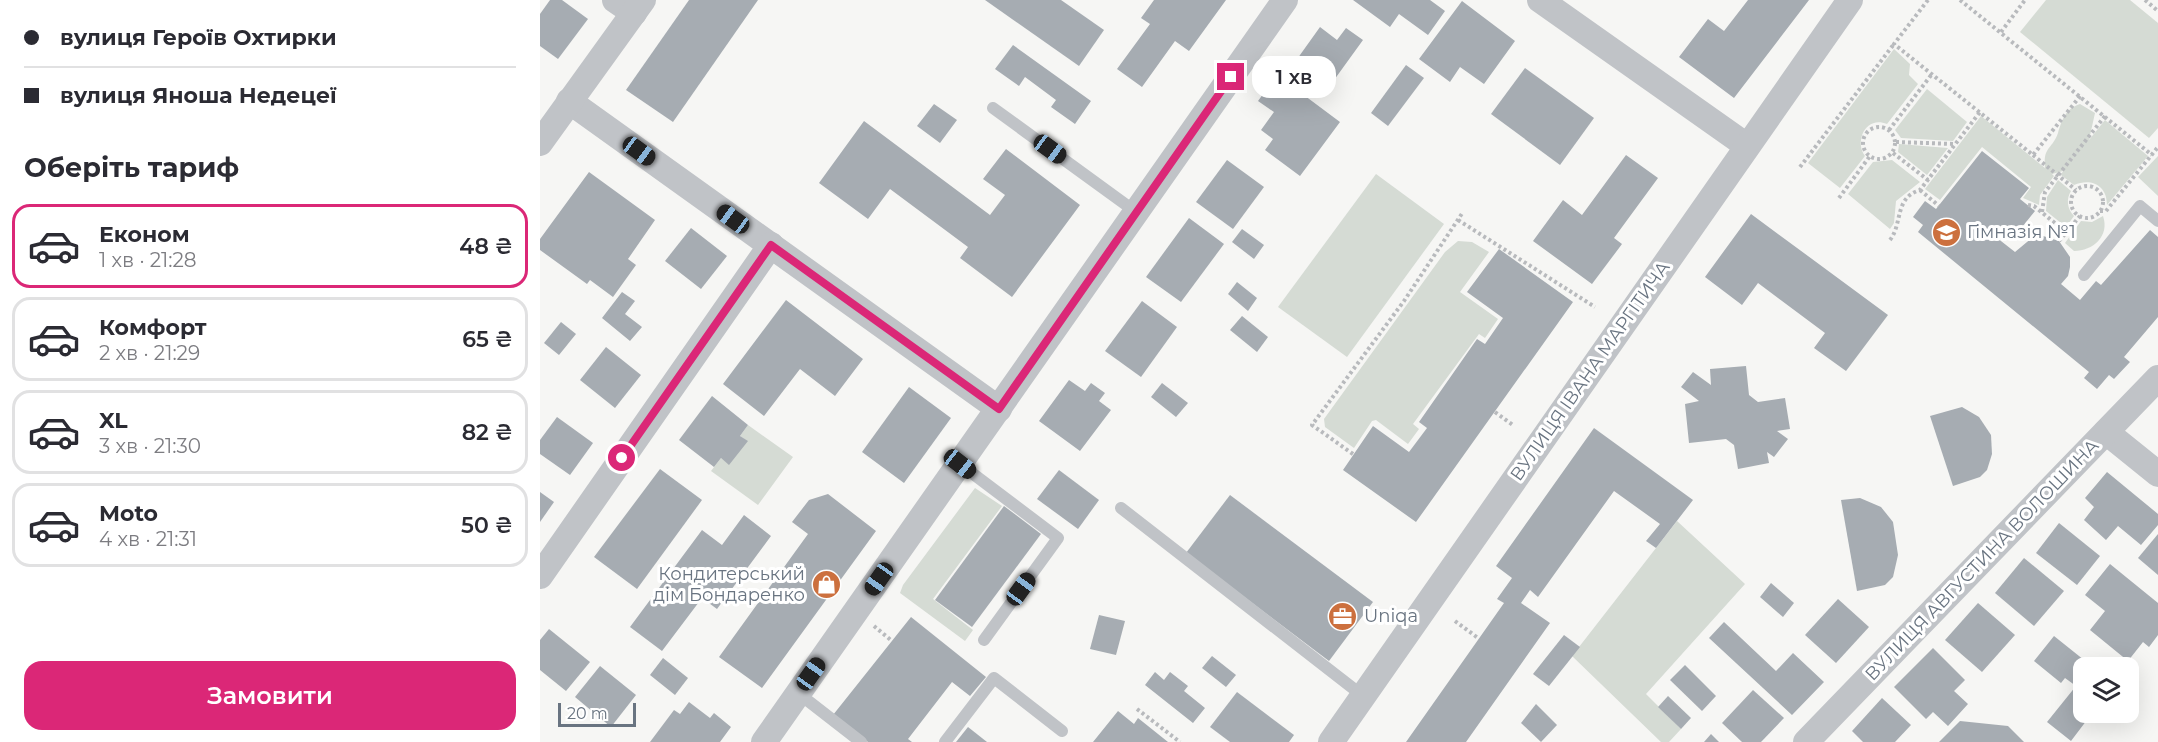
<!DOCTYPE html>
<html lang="uk">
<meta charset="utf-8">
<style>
:root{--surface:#fff;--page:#f2f2f3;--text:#2b2b33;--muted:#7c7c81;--line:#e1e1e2;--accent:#db2777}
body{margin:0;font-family:Montserrat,sans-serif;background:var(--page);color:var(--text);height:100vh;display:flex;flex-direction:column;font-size:22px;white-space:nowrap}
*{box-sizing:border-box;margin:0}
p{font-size:20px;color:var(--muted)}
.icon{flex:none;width:33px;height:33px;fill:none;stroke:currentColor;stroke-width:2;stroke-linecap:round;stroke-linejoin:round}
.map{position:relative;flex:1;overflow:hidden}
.sheet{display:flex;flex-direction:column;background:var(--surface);width:540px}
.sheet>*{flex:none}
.guide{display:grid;align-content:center;height:132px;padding:0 24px;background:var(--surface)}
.controls{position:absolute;left:1533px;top:657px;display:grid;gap:12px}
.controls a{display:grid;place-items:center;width:66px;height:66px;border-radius:12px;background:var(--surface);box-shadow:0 6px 24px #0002;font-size:30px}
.scale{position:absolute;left:18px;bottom:15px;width:78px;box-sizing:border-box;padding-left:6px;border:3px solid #697481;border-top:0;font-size:16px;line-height:21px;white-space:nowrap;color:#697481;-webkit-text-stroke:4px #fff;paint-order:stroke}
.end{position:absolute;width:27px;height:27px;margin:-14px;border:8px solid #db2777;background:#fff;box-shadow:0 0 0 3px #fff}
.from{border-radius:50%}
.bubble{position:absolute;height:42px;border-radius:18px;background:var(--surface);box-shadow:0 6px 24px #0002;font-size:20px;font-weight:600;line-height:42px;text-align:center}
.car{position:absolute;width:18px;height:36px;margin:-18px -9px;border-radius:8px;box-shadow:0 0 4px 2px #0007;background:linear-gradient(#222 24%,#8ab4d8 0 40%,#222 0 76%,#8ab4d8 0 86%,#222 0)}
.guide b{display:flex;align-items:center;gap:21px;height:57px;font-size:22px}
.guide b+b{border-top:2px solid var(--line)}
.guide i{width:15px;height:15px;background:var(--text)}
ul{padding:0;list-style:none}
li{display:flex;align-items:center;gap:18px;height:84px;margin:0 12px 9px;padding:0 12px;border:3px solid var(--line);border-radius:18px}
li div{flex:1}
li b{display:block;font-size:22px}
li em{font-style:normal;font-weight:600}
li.current{border-color:var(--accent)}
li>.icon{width:54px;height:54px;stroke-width:1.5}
h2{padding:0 24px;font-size:27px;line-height:72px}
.action{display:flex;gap:12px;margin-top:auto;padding:12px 24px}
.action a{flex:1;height:69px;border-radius:18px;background:var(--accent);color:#fff;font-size:24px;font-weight:600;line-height:69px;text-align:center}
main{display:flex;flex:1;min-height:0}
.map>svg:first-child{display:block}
.green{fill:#d5dbd4}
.building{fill:#a6acb2}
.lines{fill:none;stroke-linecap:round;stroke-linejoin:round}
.path{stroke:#b8babd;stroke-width:4;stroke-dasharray:3 3;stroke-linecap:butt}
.service{stroke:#c0c3c7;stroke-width:12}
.minor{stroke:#c0c3c7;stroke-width:26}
.route{stroke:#db2777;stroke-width:8}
.labels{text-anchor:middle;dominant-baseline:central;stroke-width:6;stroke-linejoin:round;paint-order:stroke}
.poi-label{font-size:18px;fill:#697481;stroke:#fff;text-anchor:start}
.street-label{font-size:18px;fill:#697481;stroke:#fff}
</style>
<main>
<section class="sheet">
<div class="guide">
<b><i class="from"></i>вулиця Героїв Охтирки</b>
<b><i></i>вулиця Яноша Недецеї</b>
</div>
<h2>Оберіть тариф</h2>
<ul>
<li class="current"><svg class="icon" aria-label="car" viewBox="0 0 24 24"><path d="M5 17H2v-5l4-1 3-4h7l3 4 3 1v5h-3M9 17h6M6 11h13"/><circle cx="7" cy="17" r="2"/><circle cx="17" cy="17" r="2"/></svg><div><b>Економ</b><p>1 хв · 21:28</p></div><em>48 ₴</em></li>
<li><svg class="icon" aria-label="car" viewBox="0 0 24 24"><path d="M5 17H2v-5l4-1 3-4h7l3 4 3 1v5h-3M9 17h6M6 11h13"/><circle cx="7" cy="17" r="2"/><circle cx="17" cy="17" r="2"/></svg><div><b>Комфорт</b><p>2 хв · 21:29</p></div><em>65 ₴</em></li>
<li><svg class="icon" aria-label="car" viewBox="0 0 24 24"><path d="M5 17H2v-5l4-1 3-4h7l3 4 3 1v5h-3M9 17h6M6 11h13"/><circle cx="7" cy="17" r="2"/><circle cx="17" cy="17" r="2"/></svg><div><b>XL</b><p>3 хв · 21:30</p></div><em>82 ₴</em></li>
<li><svg class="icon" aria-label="car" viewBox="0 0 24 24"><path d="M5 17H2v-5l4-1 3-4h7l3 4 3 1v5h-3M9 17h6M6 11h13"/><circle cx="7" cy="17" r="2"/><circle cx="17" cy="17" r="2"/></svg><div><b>Moto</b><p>4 хв · 21:31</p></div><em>50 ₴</em></li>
</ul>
<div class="action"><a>Замовити</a></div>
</section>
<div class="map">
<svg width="1618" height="742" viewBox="0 0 1618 742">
<rect width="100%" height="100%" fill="#f6f6f4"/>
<g class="green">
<polygon points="1506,0 1590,0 1618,23 1618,128 1609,138 1480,32"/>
<path d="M1354,49L1370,64L1369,75L1378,84L1347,124C1326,115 1314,141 1325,156L1300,188L1268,163Z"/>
<polygon points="1387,89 1427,122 1413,141 1361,138 1355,130"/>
<path d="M1540,104L1555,113L1549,140L1565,120L1608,156L1567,205C1567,185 1551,178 1534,185L1521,175L1523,171L1512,174L1514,176L1500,195L1499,205L1483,198L1491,187L1442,147L1400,200L1385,189L1441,116L1505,168C1503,146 1512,150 1518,133C1522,120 1525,109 1540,104Z"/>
<polygon points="1359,144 1408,148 1387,175 1358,152"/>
<polygon points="1618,156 1618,196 1598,177"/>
<polygon points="1352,160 1380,182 1356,201 1354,223 1350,229 1308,194 1333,162"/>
<polygon points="836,174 904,224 807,357 738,307"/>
<path d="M1518,180L1531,191C1526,199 1527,209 1534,216L1526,227L1506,211L1507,197Z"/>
<path d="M1563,216C1570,236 1553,251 1534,251L1525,243L1541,221L1552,222Z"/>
<polygon points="918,241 932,242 949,252 920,292 958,319 945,338 939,334 873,424 879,429 868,444 836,420 832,421 814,448 785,427 784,419 905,252"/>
<polygon points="208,425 253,457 218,505 171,471 181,458 189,464 207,441 200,436"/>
<polygon points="435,488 462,506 393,599 433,630 425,641 360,593 363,585"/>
<polygon points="1137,521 1205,584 1106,694 1141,729 1129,742 1121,742 1032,656"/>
</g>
<g class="building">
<polygon points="10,0 22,0 48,19 18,59 0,46 0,14"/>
<polygon points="149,0 218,0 133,122 86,90"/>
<polygon points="445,0 521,0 564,30 539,66"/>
<polygon points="614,0 686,0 649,51 635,41 602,87 577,69 610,24 601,18"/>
<polygon points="813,0 890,0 905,11 888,35 859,14 850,27"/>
<polygon points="1208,0 1269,0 1194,98 1139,57 1168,19 1184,31"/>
<polygon points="922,1 975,41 944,84 920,67 910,82 879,59"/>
<polygon points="780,27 797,40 806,28 823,40 789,87 755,62"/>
<polygon points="473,45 551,101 535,124 511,107 516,100 485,77 479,86 455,69"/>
<polygon points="866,65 884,78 848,126 831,113"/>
<polygon points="985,68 1054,118 1020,165 951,114"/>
<polygon points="737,75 800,122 760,176 725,150 733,139 721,130 734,112 718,101"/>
<polygon points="394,104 417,120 400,143 377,126"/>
<polygon points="324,121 450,215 465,195 443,179 466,149 540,205 472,297 420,258 428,247 350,189 328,219 279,183"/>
<polygon points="1442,151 1489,188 1480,199 1495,211 1474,237 1460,226 1452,234 1475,252 1493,237 1500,235 1519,241 1530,257 1530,267 1528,276 1521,284 1540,300 1556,281 1561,285 1610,230 1618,237 1618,317 1584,357 1590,362 1574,379 1569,375 1557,389 1544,378 1549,372 1378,232 1383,225 1373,217 1385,201 1396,209"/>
<polygon points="1086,155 1118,178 1074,238 1082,244 1052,284 993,241 1023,200 1042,215"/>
<polygon points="687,160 724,187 693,229 656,202"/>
<polygon points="49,172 115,220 88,259 96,265 73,297 50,280 47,284 0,250 0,239"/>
<polygon points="1211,214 1348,315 1306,371 1274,348 1285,333 1218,283 1202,305 1165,277"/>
<polygon points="649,218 684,244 641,302 606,277"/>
<polygon points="151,228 187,256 161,289 125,261"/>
<polygon points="702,229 724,245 714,259 692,242"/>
<polygon points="959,249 1033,302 876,522 803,470 833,426 869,452 887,428 879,422 937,339 945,344 963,318 927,292"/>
<polygon points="697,282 717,298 708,311 688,294"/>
<polygon points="82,292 95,301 85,314 102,327 90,341 62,318"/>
<polygon points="246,300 323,359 295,396 260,369 224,416 183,384"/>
<polygon points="602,301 637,327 601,377 565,351"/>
<polygon points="702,316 728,337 717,352 690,330"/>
<polygon points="21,322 36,334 19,355 4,343"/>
<polygon points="66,347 101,375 75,408 40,380"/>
<polygon points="1206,366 1209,395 1218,402 1245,398 1250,429 1237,431 1248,439 1234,457 1227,452 1229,463 1198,469 1194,445 1186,439 1149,443 1145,404 1159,401 1141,387 1153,372 1171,385 1170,369"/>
<polygon points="529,380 545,391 551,383 565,393 559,401 571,410 540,451 499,421"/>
<polygon points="622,383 648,403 636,417 611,397"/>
<polygon points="369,387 411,418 364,483 322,452"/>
<polygon points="172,396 208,425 200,436 208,441 189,465 181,458 174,467 139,440"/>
<polygon points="1422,407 1439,417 1451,435 1452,454 1447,470 1440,477 1413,486 1390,416"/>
<polygon points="17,417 53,443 30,475 0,454 0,440"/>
<polygon points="1054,428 1153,500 1116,548 1106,541 1120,524 1074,491 998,597 990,590 981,603 1010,623 926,742 866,742 964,603 957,599 972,578 956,566"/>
<polygon points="120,469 162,500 97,589 54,557"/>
<polygon points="519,470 559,500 538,529 497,499"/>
<polygon points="1567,472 1618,514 1618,525 1601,545 1578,526 1566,540 1544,520 1554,507 1545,498"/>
<polygon points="0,492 14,502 0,522"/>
<polygon points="288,494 336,531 222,688 179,657 268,534 252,522 269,500"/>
<polygon points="690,495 833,602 789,661 646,553"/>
<polygon points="1320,498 1341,507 1353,522 1358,555 1353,577 1345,585 1317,591 1301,500"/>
<polygon points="464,506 501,534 432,627 395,600"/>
<polygon points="204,515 231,536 177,609 162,598 122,651 90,627 162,530 182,545"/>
<polygon points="1519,523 1560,556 1537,585 1496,553"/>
<polygon points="1618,534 1618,575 1598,558"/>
<polygon points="1484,558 1524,591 1494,626 1455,593"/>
<polygon points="1570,564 1618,603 1618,635 1609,647 1603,642 1588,661 1550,630 1565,611 1545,595"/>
<polygon points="1231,583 1254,603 1243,617 1220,597"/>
<polygon points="1298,599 1329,627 1296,663 1265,635"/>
<polygon points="1438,603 1475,635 1442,672 1405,640"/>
<polygon points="559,615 585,621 576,655 550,649"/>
<polygon points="371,617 446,677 430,696 412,682 368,739 372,742 328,742 293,715"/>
<polygon points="1184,622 1236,671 1253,653 1284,682 1252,715 1169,638"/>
<polygon points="9,629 50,662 26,691 0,670 0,640"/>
<polygon points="1024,635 1040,647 1009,686 993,674"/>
<polygon points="1514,636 1554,668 1544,668 1544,712 1553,712 1531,741 1507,722 1536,686 1525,678 1521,683 1494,661"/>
<polygon points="1393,648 1425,680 1414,691 1428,704 1408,726 1393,712 1386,719 1354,687"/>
<polygon points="672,656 696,675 686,687 662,668"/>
<polygon points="123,658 148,678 135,695 110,675"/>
<polygon points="1145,665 1176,696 1162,711 1130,680"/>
<polygon points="60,666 96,695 71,727 35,697"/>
<polygon points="615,672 624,680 630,672 648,686 644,691 665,708 653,723 605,685"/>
<polygon points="1213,690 1244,718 1221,742 1202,742 1182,723"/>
<polygon points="697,692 754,735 749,742 690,742 670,727"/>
<polygon points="1128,696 1151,718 1141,729 1118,707"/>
<polygon points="1342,698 1371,725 1355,742 1323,742 1312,731"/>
<polygon points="149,702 170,718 174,713 191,727 180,742 110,742 134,710 140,714"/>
<polygon points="996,704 1017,725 1001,742 981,723"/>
<polygon points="578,711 594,724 598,718 628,742 553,742"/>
<polygon points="1420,721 1468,726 1484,742 1399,742"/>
<polygon points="428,727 447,742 416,742"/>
<polygon points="1171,734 1179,742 1164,742"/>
</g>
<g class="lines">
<g class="path">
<polyline points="1388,0 1354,44 1493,155 1541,95"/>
<polyline points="1420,0 1612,155"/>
<polyline points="1605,0 1618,11"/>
<polyline points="1461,32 1485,0"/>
<circle cx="1339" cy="143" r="16"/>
<polyline points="1349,130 1392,74"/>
<polyline points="1356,142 1415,144"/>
<polyline points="1353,153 1388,180"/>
<polyline points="1493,155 1536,190"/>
<polyline points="1260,167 1354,44"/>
<circle cx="1547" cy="202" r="16"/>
<polyline points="1380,190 1399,206"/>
<polyline points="1299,198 1330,156"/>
<polyline points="1488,205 1494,206 1527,233"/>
<polyline points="1560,211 1566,211 1618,147"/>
<polyline points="1502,212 1505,192 1565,116"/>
<polyline points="918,220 1055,307"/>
<path d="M1350,240C1363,223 1354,198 1380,190L1440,112"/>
<polyline points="1519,241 1540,216"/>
<polyline points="955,412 973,425"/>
<polyline points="813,454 772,425 864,301 923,212"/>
<polyline points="915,621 938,638"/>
<polyline points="334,626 352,641"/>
<polyline points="597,709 640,742"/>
</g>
<g class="service">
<polyline points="453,108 596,212"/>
<polyline points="1544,275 1600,206 1618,221"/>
<polyline points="420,464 518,538 444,640"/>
<polyline points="581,508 823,696"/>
<polyline points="258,693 321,742"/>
<polyline points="405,742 454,678 522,731"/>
</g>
<g class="minor">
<polyline points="75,0 94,13"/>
<polyline points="1000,0 1207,146"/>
<polyline points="29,101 459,409"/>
<polyline points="0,143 103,0"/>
<polyline points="1566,432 1618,474"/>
<polyline points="0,576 231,245"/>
<polyline points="224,742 745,0"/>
<polyline points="791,742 1310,0"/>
<polyline points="1266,742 1618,378"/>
</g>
</g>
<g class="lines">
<polyline class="route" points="82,458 231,245 459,409 691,77"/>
</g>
<defs>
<symbol id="school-disc" viewBox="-11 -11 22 22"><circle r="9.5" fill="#cc703e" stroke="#fff"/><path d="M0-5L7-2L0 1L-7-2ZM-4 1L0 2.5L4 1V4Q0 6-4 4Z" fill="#fff"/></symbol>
<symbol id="shop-disc" viewBox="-11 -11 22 22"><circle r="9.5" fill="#cc703e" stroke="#fff"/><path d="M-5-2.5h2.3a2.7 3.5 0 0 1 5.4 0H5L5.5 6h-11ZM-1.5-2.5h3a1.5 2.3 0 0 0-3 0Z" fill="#fff"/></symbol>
<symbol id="office-disc" viewBox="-11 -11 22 22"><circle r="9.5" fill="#cc703e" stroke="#fff"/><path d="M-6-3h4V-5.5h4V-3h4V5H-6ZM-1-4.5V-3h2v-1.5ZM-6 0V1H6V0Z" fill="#fff"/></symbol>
</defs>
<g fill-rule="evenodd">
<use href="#school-disc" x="1390" y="216" width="33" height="33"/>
<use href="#shop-disc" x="270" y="568" width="33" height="33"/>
<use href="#office-disc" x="786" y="600" width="33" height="33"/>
</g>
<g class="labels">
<g class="poi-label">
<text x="1427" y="232">Гімназія №1</text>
<text x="265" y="574" text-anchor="end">Кондитерський<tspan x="265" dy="21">дім Бондаренко</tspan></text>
<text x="824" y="616">Uniqa</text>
</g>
<g class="street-label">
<text transform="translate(1050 371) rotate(-55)">ВУЛИЦЯ ІВАНА МАРГІТИЧА</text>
<text transform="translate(1442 560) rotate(-46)">ВУЛИЦЯ АВГУСТИНА ВОЛОШИНА</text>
</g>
</g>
</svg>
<div class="controls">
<a><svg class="icon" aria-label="layers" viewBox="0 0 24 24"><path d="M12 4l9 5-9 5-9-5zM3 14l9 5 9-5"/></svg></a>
</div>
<div class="scale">20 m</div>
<i class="end from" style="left:82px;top:458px"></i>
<i class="end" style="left:691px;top:77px"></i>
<div class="bubble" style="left:712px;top:56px;width:84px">1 хв</div>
<i class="car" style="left:510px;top:149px;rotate:126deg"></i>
<i class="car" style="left:99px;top:151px;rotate:126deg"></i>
<i class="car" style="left:193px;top:219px;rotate:306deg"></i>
<i class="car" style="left:420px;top:464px;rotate:128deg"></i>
<i class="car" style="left:339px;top:579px;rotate:215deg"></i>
<i class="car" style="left:481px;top:589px;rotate:36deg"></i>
<i class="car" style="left:271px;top:674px;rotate:35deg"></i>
</div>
</main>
